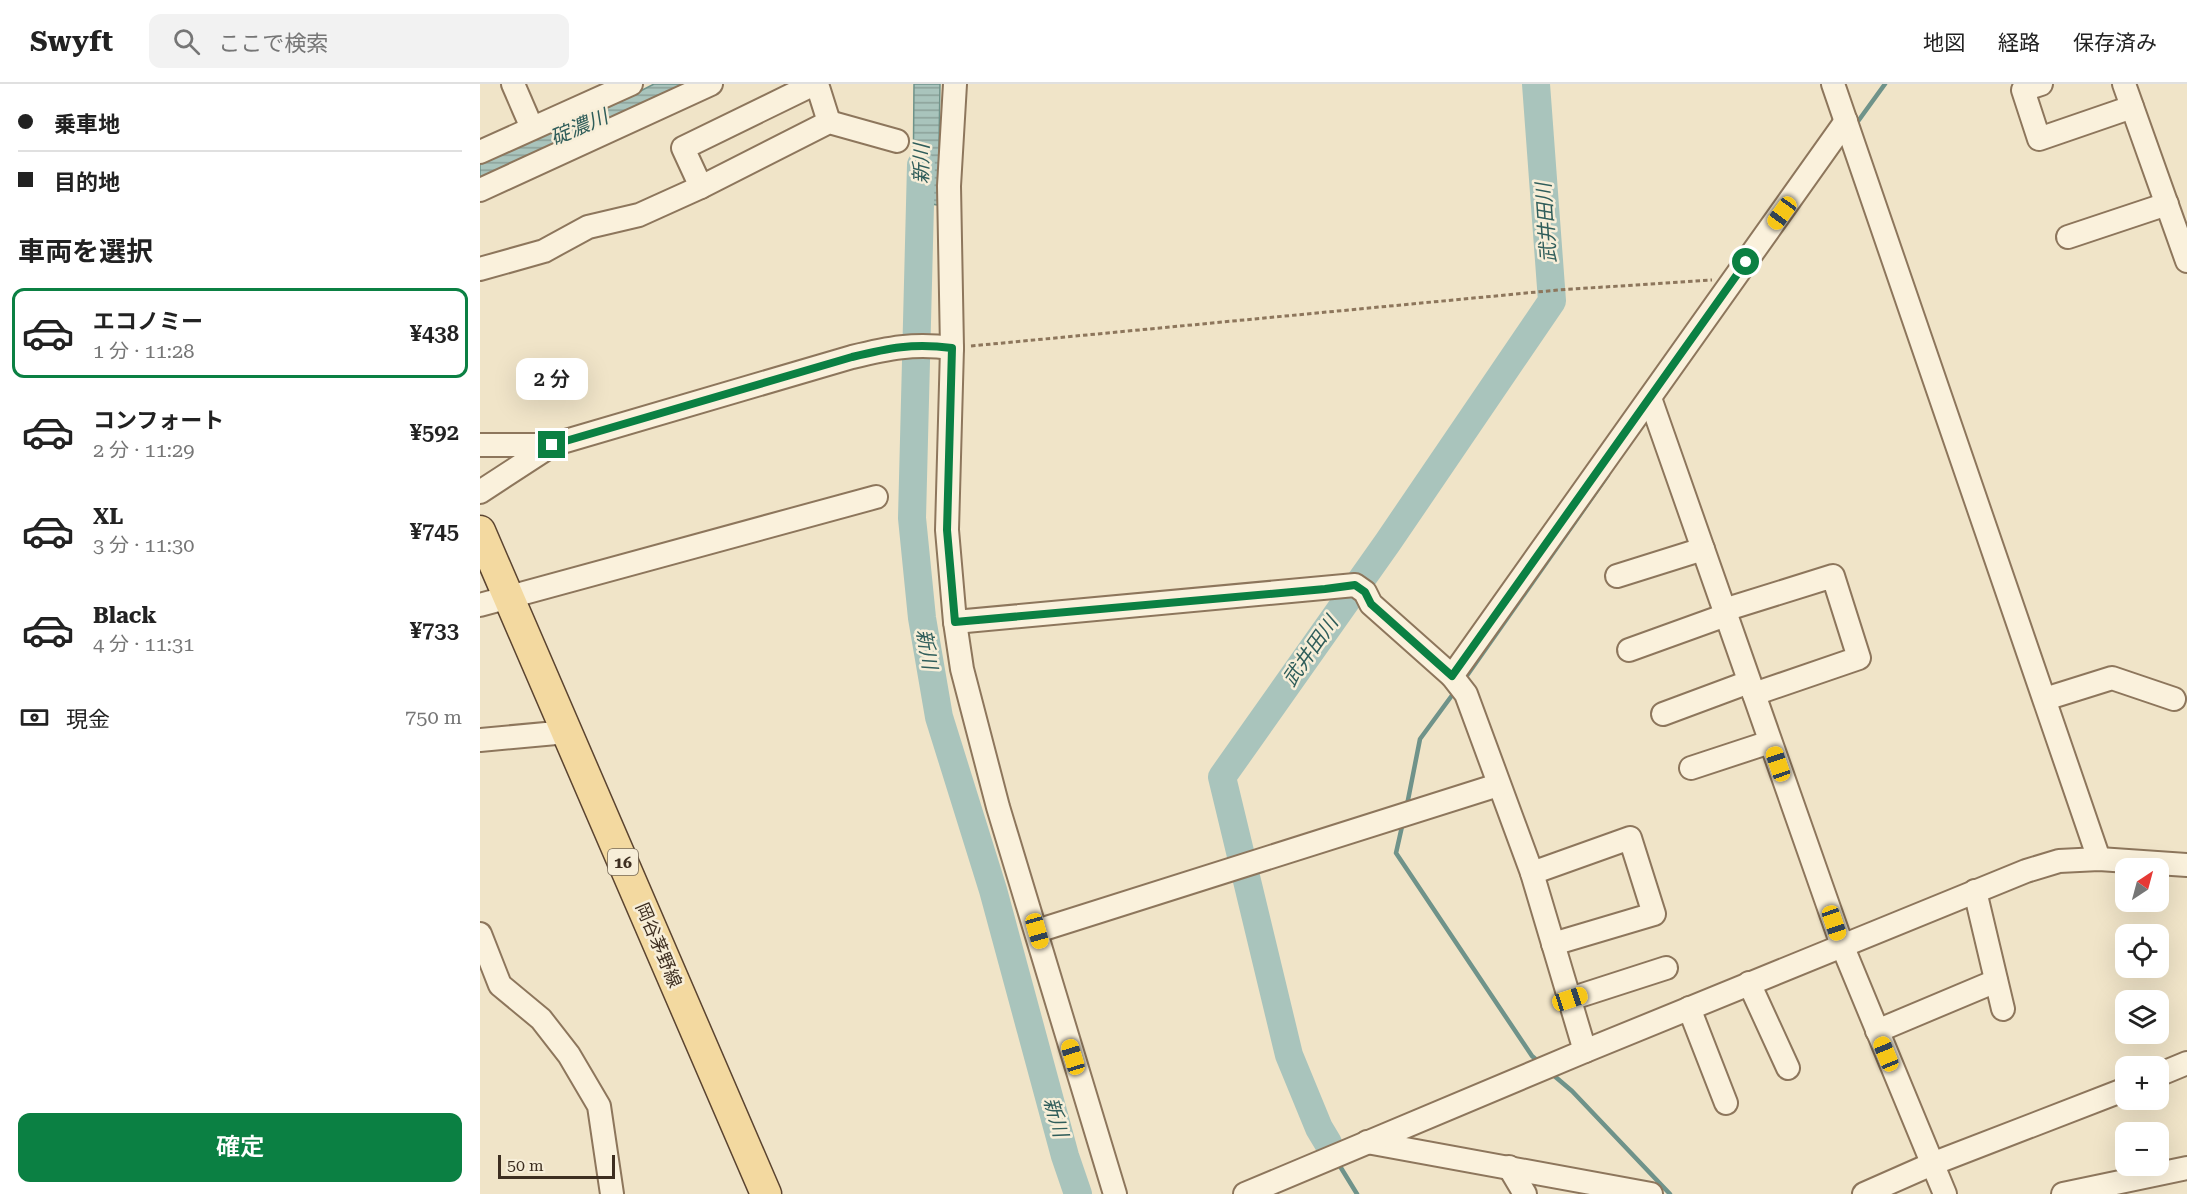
<!DOCTYPE html>
<html lang="ja">
<meta charset="utf-8">
<style>
:root{--surface:#fff;--page:#f2f2f2;--text:#222;--muted:#767676;--line:#e0e0e0;--accent:#0b8043}
body{margin:0;font-family:"Roboto Serif","Noto Sans JP",serif;background:var(--page);color:var(--text);height:100vh;display:flex;flex-direction:column;font-size:22px;white-space:nowrap}
*{box-sizing:border-box;margin:0}
p{font-size:20px;color:var(--muted)}
.icon{flex:none;width:33px;height:33px;fill:none;stroke:currentColor;stroke-width:2;stroke-linecap:round;stroke-linejoin:round}
.map{position:relative;flex:1;overflow:hidden}
.details{display:flex;flex-direction:column;background:var(--surface);width:480px}
.details>*{flex:none}
.banner{display:grid;align-content:center;height:132px;padding:0 18px;background:var(--surface)}
.needle{width:39px;rotate:36deg}
.fabs{position:absolute;left:1635px;top:774px;display:grid;gap:12px}
.fabs a{display:grid;place-items:center;width:54px;height:54px;border-radius:12px;background:var(--surface);box-shadow:0 6px 24px #0002;font-size:30px}
.scale{position:absolute;left:18px;bottom:15px;width:117px;box-sizing:border-box;padding-left:6px;border:3px solid #3d2e20;border-top:0;font-size:16px;line-height:21px;white-space:nowrap;color:#3d2e20;-webkit-text-stroke:4px #f7eed8;paint-order:stroke}
.end{position:absolute;width:27px;height:27px;margin:-14px;border:8px solid #0b8043;background:#fff;box-shadow:0 0 0 3px #fff}
.from{border-radius:50%}
.bubble{position:absolute;height:42px;border-radius:12px;background:var(--surface);box-shadow:0 6px 24px #0002;font-size:20px;font-weight:600;line-height:42px;text-align:center}
.car{position:absolute;width:18px;height:36px;margin:-18px -9px;border-radius:8px;box-shadow:0 0 4px 2px #0007;background:linear-gradient(#f5c518 24%,#345 0 40%,#f5c518 0 76%,#345 0 86%,#f5c518 0)}
.banner b{display:flex;align-items:center;gap:21px;height:57px;font-size:22px}
.banner b+b{border-top:2px solid var(--line)}
.banner i{width:15px;height:15px;background:var(--text)}
ul{padding:0;list-style:none}
li{display:flex;align-items:center;gap:18px;height:90px;margin:0 12px 9px;padding:0 6px;border:3px solid transparent;border-radius:12px}
li div{flex:1}
li b{display:block;font-size:22px}
li em{font-style:normal;font-weight:600}
li.active{border-color:var(--accent)}
li>.icon{width:54px;height:54px;stroke-width:1.5}
h2{padding:0 18px;font-size:27px;line-height:72px}
.pay{display:flex;align-items:center;gap:15px;height:66px;padding:0 18px;font-size:22px}
.pay p{margin-inline-start:auto}
.button{display:flex;gap:12px;margin-top:auto;padding:12px 18px}
.button a{flex:1;height:69px;border-radius:12px;background:var(--accent);color:#fff;font-size:24px;font-weight:600;line-height:69px;text-align:center}
header{display:flex;align-items:center;gap:36px;box-sizing:border-box;height:84px;padding:0 30px;background:var(--surface);border-bottom:2px solid var(--line)}
header strong{font-size:28px}
nav{display:flex;gap:33px;margin-inline-start:auto;font-size:21px}
.search{width:420px;height:54px;background:var(--page);display:flex;align-items:center;gap:15px;box-sizing:border-box;padding:0 21px;border-radius:12px;color:var(--muted);font-size:22px}
main{display:flex;flex:1;min-height:0}
.map>svg:first-child{display:block}
.water{fill:url(#water-rules);stroke:#6f938a;stroke-width:1.5}
.lines{fill:none;stroke-linecap:round;stroke-linejoin:round}
.stream{stroke:#6f938a;stroke-width:4.5}
.river{stroke:#a9c4bc;stroke-width:28}
.minor-casing{stroke:#8d765c;stroke-width:26}
.major-casing{stroke:#5b4430;stroke-width:33}
.path{stroke:#8d765c;stroke-width:3;stroke-dasharray:4.5 3;stroke-linecap:butt}
.minor{stroke:#faf1dc;stroke-width:22}
.major{stroke:#f3d9a0;stroke-width:30}
.route{stroke:#0b8043;stroke-width:8}
.labels{text-anchor:middle;dominant-baseline:central;stroke-width:5;stroke-linejoin:round;paint-order:stroke}
.shield{fill:#f7eed8;stroke:#756857;stroke-width:1.5}
.shield-label{font-size:16px;font-weight:bold;fill:#3d2e20}
.street-label{font-size:18px;fill:#3d2e20;stroke:#f7eed8}
.water-label{font-size:20px;font-style:italic;fill:#2f5d5a;stroke:#f7eed8}
</style>
<header>
<strong>Swyft</strong>
<div class="search"><svg class="icon" aria-label="search" viewBox="0 0 24 24"><circle cx="10" cy="10" r="6"/><path d="M15 15l6 6"/></svg>ここで検索</div>
<nav><a>地図</a><a>経路</a><a>保存済み</a></nav>
</header>
<main>
<section class="details">
<div class="banner">
<b><i class="from"></i>乗車地</b>
<b><i></i>目的地</b>
</div>
<h2>車両を選択</h2>
<ul>
<li class="active"><svg class="icon" aria-label="car" viewBox="0 0 24 24"><path d="M5 17H2v-5l4-1 3-4h7l3 4 3 1v5h-3M9 17h6M6 11h13"/><circle cx="7" cy="17" r="2"/><circle cx="17" cy="17" r="2"/></svg><div><b>エコノミー</b><p>1 分 · 11:28</p></div><em>¥438</em></li>
<li><svg class="icon" aria-label="car" viewBox="0 0 24 24"><path d="M5 17H2v-5l4-1 3-4h7l3 4 3 1v5h-3M9 17h6M6 11h13"/><circle cx="7" cy="17" r="2"/><circle cx="17" cy="17" r="2"/></svg><div><b>コンフォート</b><p>2 分 · 11:29</p></div><em>¥592</em></li>
<li><svg class="icon" aria-label="car" viewBox="0 0 24 24"><path d="M5 17H2v-5l4-1 3-4h7l3 4 3 1v5h-3M9 17h6M6 11h13"/><circle cx="7" cy="17" r="2"/><circle cx="17" cy="17" r="2"/></svg><div><b>XL</b><p>3 分 · 11:30</p></div><em>¥745</em></li>
<li><svg class="icon" aria-label="car" viewBox="0 0 24 24"><path d="M5 17H2v-5l4-1 3-4h7l3 4 3 1v5h-3M9 17h6M6 11h13"/><circle cx="7" cy="17" r="2"/><circle cx="17" cy="17" r="2"/></svg><div><b>Black</b><p>4 分 · 11:31</p></div><em>¥733</em></li>
</ul>
<div class="pay"><svg class="icon" aria-label="cash" viewBox="0 0 24 24"><path d="M3 7h18v10H3z"/><circle cx="12" cy="12" r="2"/></svg>現金<p>750 m</p></div>
<div class="button"><a>確定</a></div>
</section>
<div class="map">
<svg width="1707" height="1110" viewBox="0 0 1707 1110">
<defs>
<pattern id="water-rules" width="6" height="5" patternUnits="userSpaceOnUse" patternTransform="scale(1.5)"><rect width="6" height="5" fill="#a9c4bc"/><path d="M0 2.5h6" fill="none" stroke="#8ba098"/></pattern>
</defs>
<rect width="100%" height="100%" fill="#f0e4c8"/>
<g class="water">
<polygon points="174,0 218,0 0,98 0,78 129,23"/>
<polygon points="434,0 460,0 458,121 433,117"/>
</g>
<g class="lines">
<g class="stream">
<polyline points="1376,40 1405,0"/>
<polyline points="986,593 1128,391"/>
<polyline points="927,721 940,655 973,610"/>
<polyline points="923,738 916,769 1052,972 1059,978"/>
<polyline points="1072,990 1092,1007 1190,1110"/>
<polyline points="858,1079 877,1110"/>
</g>
<g class="river">
<polyline points="441,81 432,434 442,534 459,633 513,806 585,1072 598,1110"/>
<polyline points="848,1059 839,1044 809,971 742,693 908,458 1072,217 1056,0"/>
</g>
<defs>
<g id="minor">
<polyline points="33,0 52,44"/>
<polyline points="337,0 349,38"/>
<polyline points="475,0 469,102 472,264 467,446 475,538 482,585 518,723 635,1110"/>
<polyline points="1353,0 1619,775"/>
<polyline points="1561,0 1543,6 1559,55 1652,23"/>
<polyline points="1644,0 1707,177"/>
<polyline points="0,68 151,0"/>
<polyline points="221,103 203,64 334,0"/>
<polyline points="0,106 231,0"/>
<polyline points="1588,153 1687,120"/>
<polyline points="0,185 64,167 108,143 159,131 221,103 349,38 417,57"/>
<polyline points="1170,314 1362,861 1465,1110"/>
<path d="M0,361H72L372,273C409,264 433,259 472,264"/>
<polyline points="0,408 72,361"/>
<polyline points="1137,492 1223,465"/>
<polyline points="0,521 396,413"/>
<polyline points="1244,526 1353,492 1379,574 1274,610"/>
<polyline points="475,538 875,501 885,508 891,520 972,592 986,610 1052,789 1105,967"/>
<polyline points="1149,566 1246,531"/>
<polyline points="972,592 1366,37"/>
<polyline points="1565,615 1632,594 1694,615"/>
<polyline points="1183,630 1269,598"/>
<polyline points="0,656 87,648"/>
<polyline points="1211,684 1290,658"/>
<polyline points="1052,789 1150,754 1174,830 1073,860"/>
<polyline points="1495,807 1523,925"/>
<polyline points="557,847 1018,701"/>
<polyline points="0,850 20,901 61,935 89,971 119,1022 132,1110"/>
<polyline points="1269,899 1308,984"/>
<polyline points="1090,915 1186,884"/>
<polyline points="1209,924 1246,1019"/>
<polyline points="1397,947 1516,897"/>
<polyline points="1678,991 1707,979"/>
<polyline points="887,1058 1171,1110"/>
<polyline points="1029,1083 1045,1110"/>
<polyline points="765,1110 1105,967 1546,787 1579,777 1619,775 1707,781"/>
<polyline points="1384,1110 1452,1080 1646,1005"/>
<polyline points="1583,1110 1707,1084"/>
</g>
<polyline id="major" points="0,447 286,1110"/>
</defs>
<use href="#minor" class="minor-casing"/>
<use href="#major" class="major-casing"/>
<polyline class="path" points="491,262 1078,206 1232,196"/>
<use href="#minor" class="minor"/>
<use href="#major" class="major"/>
</g>
<g class="lines">
<path class="route" d="M72,361L372,273C409,264 432,259 472,264L467,446L475,538L845,505L875,501L885,508L891,520L972,592L1266,178"/>
</g>
<g class="labels">
<rect class="shield" x="128" y="765" width="30" height="26" rx="4.5"/>
<g class="shield-label">
<text x="143" y="778">16</text>
</g>
<g class="street-label">
<text transform="translate(179 861) rotate(67)">岡谷茅野線</text>
</g>
<g class="water-label">
<text transform="translate(99 43) rotate(-23)">碇濃川</text>
<text transform="translate(441 80) rotate(-89)">新川</text>
<text transform="translate(1066 139) rotate(-94)">武井田川</text>
<text transform="translate(447 565) rotate(80)">新川</text>
<text transform="translate(830 567) rotate(-55)">武井田川</text>
<text transform="translate(576 1033) rotate(74)">新川</text>
</g>
</g>
</svg>
<div class="fabs">
<a><svg class="needle" viewBox="-14 -14 28 28"><path d="M0-13l5 13h-10z" fill="#e53935"/><path d="M0 13l5-13h-10z" fill="#767676"/></svg></a>
<a><svg class="icon" aria-label="locate" viewBox="0 0 24 24"><circle cx="12" cy="12" r="6"/><path d="M12 2v4M12 18v4M2 12h4M18 12h4"/></svg></a>
<a><svg class="icon" aria-label="layers" viewBox="0 0 24 24"><path d="M12 4l9 5-9 5-9-5zM3 14l9 5 9-5"/></svg></a>
<a>+</a>
<a>−</a>
</div>
<div class="scale">50 m</div>
<i class="end from" style="left:1266px;top:178px"></i>
<i class="end" style="left:72px;top:361px"></i>
<div class="bubble" style="left:36px;top:274px;width:72px">2 分</div>
<i class="car" style="left:1302px;top:129px;rotate:216deg"></i>
<i class="car" style="left:1298px;top:680px;rotate:341deg"></i>
<i class="car" style="left:1354px;top:839px;rotate:161deg"></i>
<i class="car" style="left:557px;top:847px;rotate:164deg"></i>
<i class="car" style="left:1090px;top:915px;rotate:72deg"></i>
<i class="car" style="left:1406px;top:970px;rotate:338deg"></i>
<i class="car" style="left:593px;top:973px;rotate:343deg"></i>
</div>
</main>
